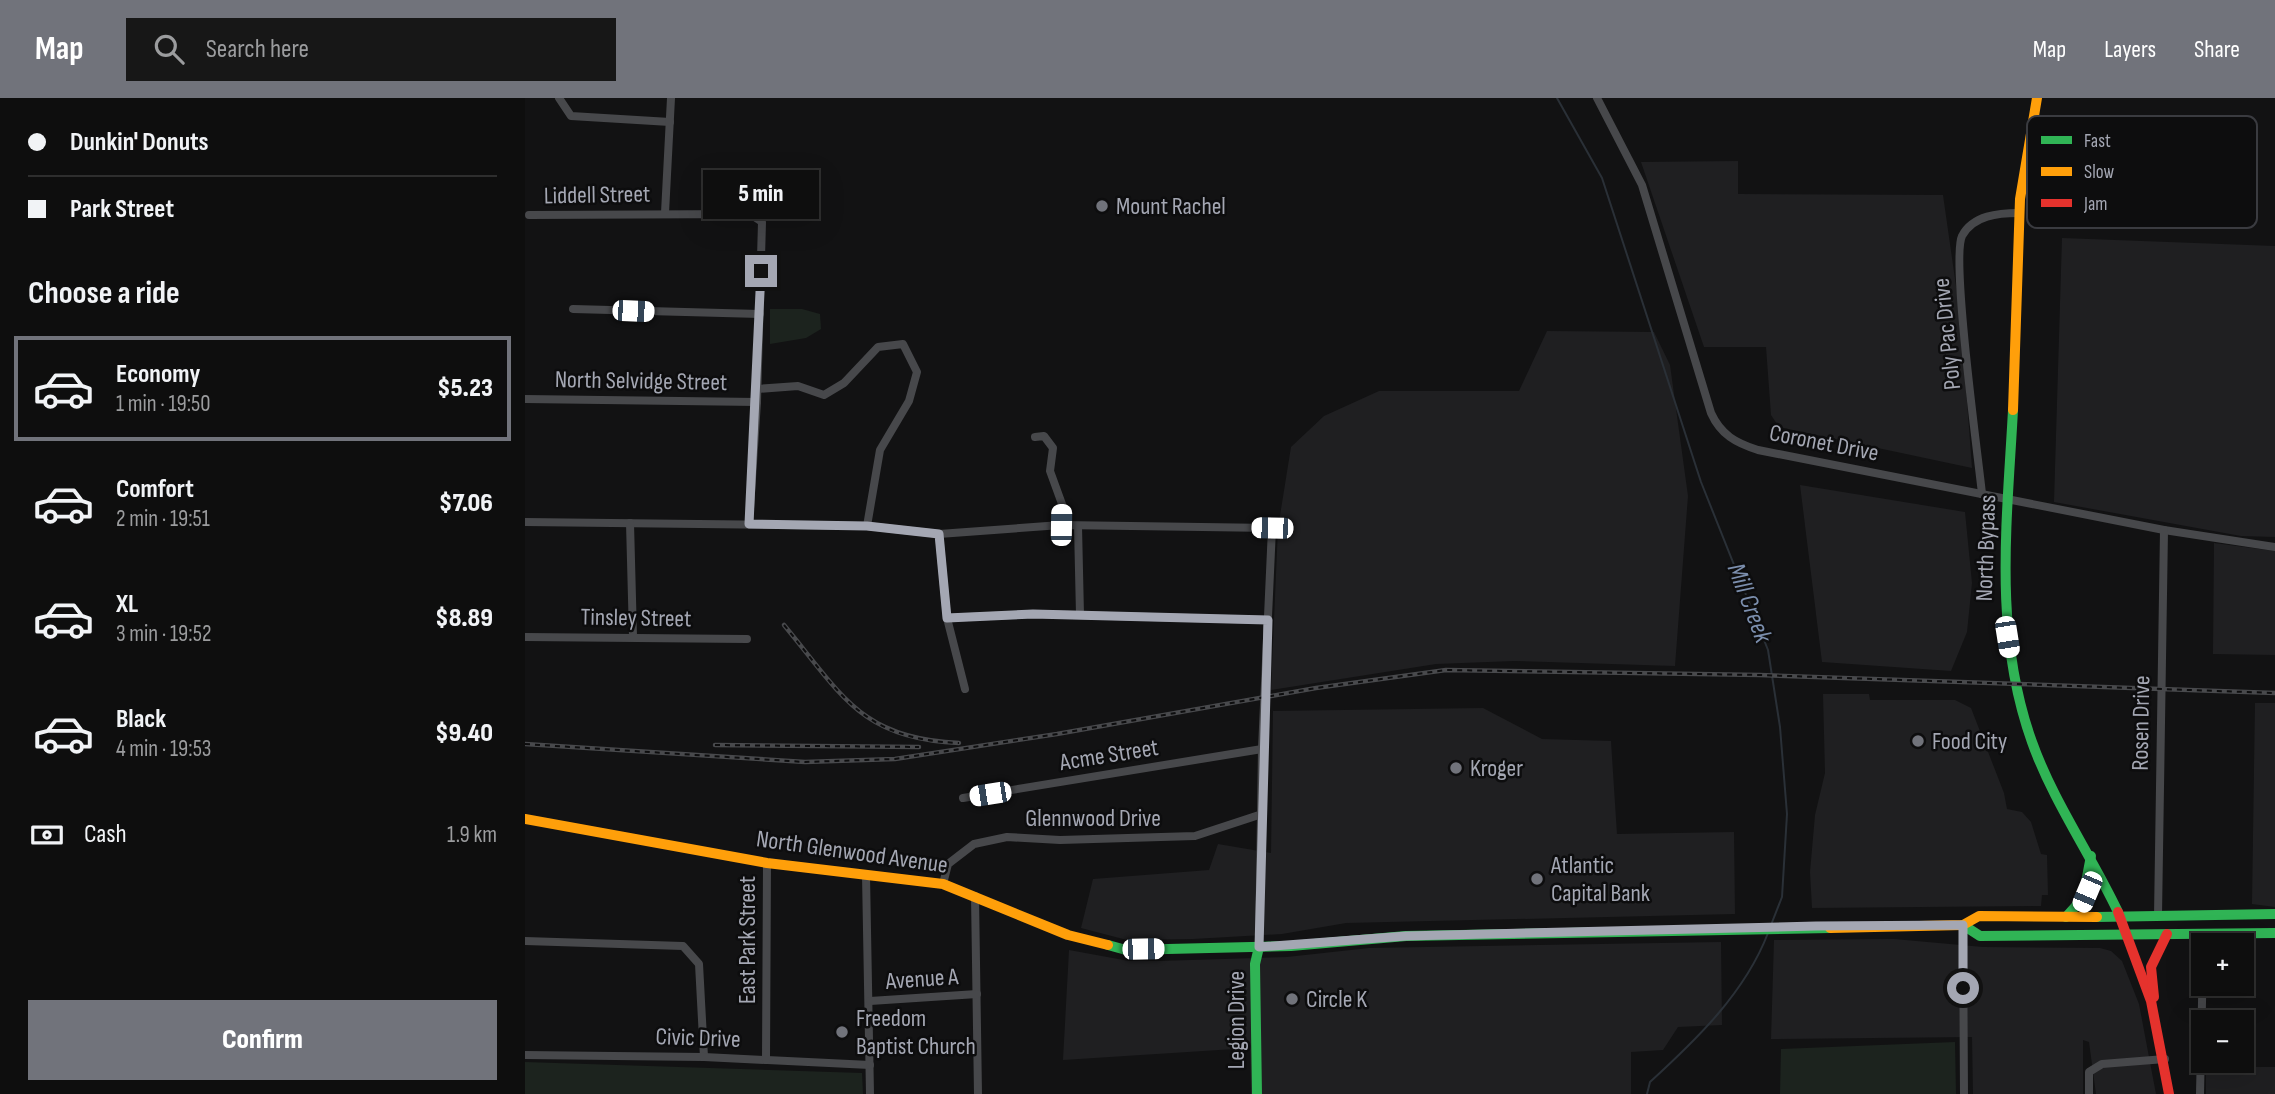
<!DOCTYPE html>
<meta charset="utf-8">
<style>
:root{--surface:#0e0e0e;--page:#171717;--text:#f1f3f6;--muted:#9b9c9e;--line:#2e2e2e;--accent:#71737b}
body{margin:0;font-family:"Sofia Sans Condensed",sans-serif;background:var(--page);color:var(--text);height:100vh;display:flex;flex-direction:column;font-size:26px;white-space:nowrap}
*{box-sizing:border-box;margin:0}
p{font-size:23px;color:var(--muted)}
.icon{flex:none;width:38px;height:38px;fill:none;stroke:currentColor;stroke-width:2;stroke-linecap:round;stroke-linejoin:round}
.map{position:relative;flex:1;overflow:hidden}
.drawer{display:flex;flex-direction:column;background:var(--surface);width:525px}
.drawer>*{flex:none}
.banner{display:grid;align-content:center;height:154px;padding:0 28px;background:var(--surface)}
.buttons{position:absolute;left:1666px;top:835px;display:grid;gap:14px}
.buttons a{display:grid;place-items:center;width:63px;height:63px;border-radius:0px;background:var(--surface);box-shadow:0 7px 28px #0002,0 0 0 2px var(--line);font-size:35px}
.end{position:absolute;width:32px;height:32px;margin:-16px;border:9px solid #a4a7b3;background:#111;box-shadow:0 0 0 4px #111}
.from{border-radius:50%}
.bubble{position:absolute;height:49px;border-radius:0px;background:var(--surface);box-shadow:0 7px 28px #0002,0 0 0 2px var(--line);font-size:23px;font-weight:800;line-height:49px;text-align:center}
.car{position:absolute;width:21px;height:42px;margin:-21px -10px;border-radius:9px;box-shadow:0 0 5px 2px #0007;background:linear-gradient(#fff 24%,#345 0 40%,#fff 0 76%,#345 0 86%,#fff 0)}
.banner b{display:flex;align-items:center;gap:24px;height:66px;font-size:26px}
.banner b+b{border-top:2px solid var(--line)}
.banner i{width:18px;height:18px;background:var(--text)}
ul{padding:0;list-style:none}
li{display:flex;align-items:center;gap:21px;height:105px;margin:0 14px 10px;padding:0 14px;border:4px solid transparent;border-radius:0px}
li div{flex:1}
li b{display:block;font-size:26px}
li em{font-style:normal;font-weight:800}
li.current{border-color:var(--accent)}
li>.icon{width:63px;height:63px;stroke-width:1.5}
h2{padding:0 28px;font-size:32px;line-height:84px}
.pay{display:flex;align-items:center;gap:18px;height:77px;padding:0 28px;font-size:26px}
.pay p{margin-inline-start:auto}
.action{display:flex;gap:14px;margin-top:auto;padding:14px 28px}
.action a{flex:1;height:80px;border-radius:0px;background:var(--accent);color:#fff;font-size:28px;font-weight:800;line-height:80px;text-align:center}
header{display:flex;align-items:center;gap:42px;box-sizing:border-box;height:98px;padding:0 35px;background:var(--accent);color:#fff}
header strong{font-size:33px}
nav{display:flex;gap:38px;margin-inline-start:auto;font-size:24px}
.search{width:490px;height:63px;background:var(--page);display:flex;align-items:center;gap:18px;box-sizing:border-box;padding:0 24px;border-radius:0px;color:var(--muted);font-size:26px}
main{display:flex;flex:1;min-height:0}
.map>svg:first-child{display:block}
.built{fill:#1f1f21}
.green{fill:#1c231e}
.lines{fill:none;stroke-linecap:round;stroke-linejoin:round}
.stream{stroke:#2a3037;stroke-width:2}
.street{stroke:#47484b;stroke-width:8}
.fast{stroke:#30b455;stroke-width:10}
.slow{stroke:#ff9f0a;stroke-width:10}
.jam{stroke:#e5322d;stroke-width:10}
.rail-casing{stroke:#48494c;stroke-width:4.5}
.rail{stroke:#0d0d0e;stroke-width:2;stroke-dasharray:5;stroke-linecap:butt}
.route{stroke:#a4a7b3;stroke-width:9}
.poi-dot{fill:#71737b;stroke:#0d0d0e;stroke-width:2.5}
.labels{text-anchor:middle;dominant-baseline:central;stroke-width:5;stroke-linejoin:round;paint-order:stroke}
.street-label{font-size:24px;fill:#a4a7b3;stroke:#0d0d0e}
.poi-label{font-size:24px;fill:#a4a7b3;stroke:#0d0d0e;text-anchor:start}
.water-label{font-size:26px;font-style:italic;fill:#7c8fae;stroke:#0d0d0e}
.key{fill:#0d0d0e;stroke:#3a3b40;stroke-width:2}
.key-label{font-size:19px;fill:#a4a7b3}
</style>
<header>
<strong>Map</strong>
<div class="search"><svg class="icon" aria-label="search" viewBox="0 0 24 24"><circle cx="10" cy="10" r="6"/><path d="M15 15l6 6"/></svg>Search here</div>
<nav><a>Map</a><a>Layers</a><a>Share</a></nav>
</header>
<main>
<section class="drawer">
<div class="banner">
<b><i class="from"></i>Dunkin' Donuts</b>
<b><i></i>Park Street</b>
</div>
<h2>Choose a ride</h2>
<ul>
<li class="current"><svg class="icon" aria-label="car" viewBox="0 0 24 24"><path d="M5 17H2v-5l4-1 3-4h7l3 4 3 1v5h-3M9 17h6M6 11h13"/><circle cx="7" cy="17" r="2"/><circle cx="17" cy="17" r="2"/></svg><div><b>Economy</b><p>1 min · 19:50</p></div><em>$5.23</em></li>
<li><svg class="icon" aria-label="car" viewBox="0 0 24 24"><path d="M5 17H2v-5l4-1 3-4h7l3 4 3 1v5h-3M9 17h6M6 11h13"/><circle cx="7" cy="17" r="2"/><circle cx="17" cy="17" r="2"/></svg><div><b>Comfort</b><p>2 min · 19:51</p></div><em>$7.06</em></li>
<li><svg class="icon" aria-label="car" viewBox="0 0 24 24"><path d="M5 17H2v-5l4-1 3-4h7l3 4 3 1v5h-3M9 17h6M6 11h13"/><circle cx="7" cy="17" r="2"/><circle cx="17" cy="17" r="2"/></svg><div><b>XL</b><p>3 min · 19:52</p></div><em>$8.89</em></li>
<li><svg class="icon" aria-label="car" viewBox="0 0 24 24"><path d="M5 17H2v-5l4-1 3-4h7l3 4 3 1v5h-3M9 17h6M6 11h13"/><circle cx="7" cy="17" r="2"/><circle cx="17" cy="17" r="2"/></svg><div><b>Black</b><p>4 min · 19:53</p></div><em>$9.40</em></li>
</ul>
<div class="pay"><svg class="icon" aria-label="cash" viewBox="0 0 24 24"><path d="M3 7h18v10H3z"/><circle cx="12" cy="12" r="2"/></svg>Cash<p>1.9 km</p></div>
<div class="action"><a>Confirm</a></div>
</section>
<div class="map">
<svg width="1750" height="996" viewBox="0 0 1750 996">
<rect width="100%" height="100%" fill="#121213"/>
<g class="built">
<polygon points="1213,63 1213,96 1418,97 1436,223 1447,370 1254,329 1246,317 1241,249 1179,249 1116,64"/>
<polygon points="1537,140 1750,148 1750,439 1716,438 1529,404"/>
<polygon points="1022,233 1129,234 1145,267 1163,398 1150,568 989,563 911,566 746,592 753,430 766,349 799,318 854,293 994,293"/>
<polygon points="1275,387 1440,414 1447,485 1442,534 1426,573 1297,564"/>
<polygon points="1689,445 1750,453 1750,557 1688,556"/>
<polygon points="1298,596 1344,596 1345,602 1430,602 1446,610 1479,695 1482,711 1497,714 1506,724 1516,756 1522,757 1523,797 1517,797 1516,808 1287,810 1285,774 1290,717 1300,675"/>
<polygon points="1730,605 1750,605 1750,809 1727,806"/>
<polygon points="958,610 1017,641 1086,643 1092,736 1209,734 1210,816 821,825 757,836 668,841 602,842 556,830 568,781 684,772 693,746 746,755 748,613"/>
<polygon points="1369,841 1458,849 1575,850 1586,853 1597,863 1614,906 1631,996 1571,996 1564,944 1558,942 1558,996 1448,996 1447,939 1246,941 1249,842"/>
<polygon points="1196,844 1197,927 1153,929 1138,952 1106,954 1106,996 726,996 725,950 538,962 544,852 604,863 634,863 762,859 844,850"/>
<rect x="1681" y="969" width="69" height="27"/>
</g>
<g class="green">
<polygon points="245,211 277,211 295,216 296,231 281,240 245,246"/>
<polygon points="1430,944 1431,996 1255,996 1256,951"/>
<polygon points="0,964 337,975 338,996 0,996"/>
</g>
<g class="lines">
<g class="stream">
<polyline points="1032,0 1077,80 1176,384 1243,552 1255,629 1262,716 1257,799 1246,827"/>
<path d="M1122,996L1125,984C1171,942 1220,895 1243,835"/>
</g>
<g class="street">
<polyline points="34,0 46,18 145,24"/>
<path d="M1072,0L1117,87L1186,315C1196,337 1211,345 1233,352L1639,432L1750,449"/>
<polyline points="140,115 146,0"/>
<polyline points="4,117 225,116 237,124 232,304 224,426"/>
<polyline points="48,211 235,216"/>
<polyline points="232,291 273,288 299,297 319,285 353,249 378,246 392,274 384,303 355,352 342,428"/>
<polyline points="0,301 232,304"/>
<polyline points="510,339 519,338 528,350 525,373 537,406 536,427"/>
<path d="M1457,396C1453,357 1426,161 1437,138C1448,117 1474,115 1494,115"/>
<polyline points="0,424 342,428 414,436 536,427 747,430 737,651 734,849"/>
<polyline points="105,425 108,538"/>
<polyline points="553,428 555,517"/>
<polyline points="414,436 422,520 440,591"/>
<polyline points="422,520 508,516 743,522"/>
<polyline points="0,539 222,541"/>
<polyline points="438,700 737,651"/>
<polyline points="341,777 345,996"/>
<polyline points="418,786 423,766 449,746 482,739 535,742 670,738 737,716"/>
<polyline points="450,798 453,996"/>
<polyline points="1633,818 1639,432"/>
<polyline points="1438,827 1439,996"/>
<polyline points="0,843 158,848 174,866 179,959"/>
<polyline points="345,903 452,896"/>
<polyline points="0,957 179,959 345,967"/>
<polyline points="241,962 242,765"/>
<polyline points="1564,996 1564,974 1577,966 1640,961"/>
<polyline points="1675,996 1678,859"/>
</g>
<g class="fast">
<path d="M1488,312C1482,424 1468,536 1507,644C1528,703 1566,757 1593,814"/>
<polyline points="1541,819 1558,800 1566,758"/>
<polyline points="1572,819 1750,816"/>
<polyline points="1438,827 1455,838 1750,835"/>
<polyline points="583,847 601,852 766,848 881,838 1305,830"/>
<polyline points="732,996 730,866 734,849"/>
</g>
<g class="slow">
<polyline points="1488,312 1495,101 1512,0"/>
<polyline points="0,721 242,765 418,786 543,837 583,847"/>
<polyline points="1305,830 1438,827 1454,818 1572,819"/>
</g>
<g class="jam">
<polyline points="1593,814 1626,903 1644,996"/>
<polyline points="1629,899 1626,869 1642,836"/>
</g>
<defs>
<g id="rail">
<path d="M259,527C317,597 336,641 434,645"/>
<polyline points="0,646 280,664 370,661 532,636 791,590 921,572 1235,577 1750,595"/>
<polyline points="190,647 394,649"/>
</g>
</defs>
<use href="#rail" class="rail-casing"/>
<use href="#rail" class="rail"/>
</g>
<g class="lines">
<polyline class="route" points="236,173 224,426 342,428 414,436 422,520 508,516 743,522 734,849 881,838 1291,828 1438,827 1438,890"/>
</g>
<g class="poi-dot">
<circle cx="577" cy="108" r="7"/>
<circle cx="1393" cy="643" r="7"/>
<circle cx="931" cy="670" r="7"/>
<circle cx="1012" cy="781" r="7"/>
<circle cx="767" cy="901" r="7"/>
<circle cx="317" cy="934" r="7"/>
</g>
<g class="labels">
<g class="street-label">
<text transform="translate(72 97) rotate(-1)">Liddell Street</text>
<text transform="translate(1422 236) rotate(-96)">Poly Pac Drive</text>
<text transform="translate(116 283) rotate(1)">North Selvidge Street</text>
<text transform="translate(1299 345) rotate(11)">Coronet Drive</text>
<text transform="translate(1461 450) rotate(-88)">North Bypass</text>
<text transform="translate(111 520) rotate(1)">Tinsley Street</text>
<text transform="translate(1616 625) rotate(-89)">Rosen Drive</text>
<text transform="translate(584 657) rotate(-9)">Acme Street</text>
<text x="568" y="720">Glennwood Drive</text>
<text transform="translate(327 754) rotate(8)">North Glenwood Avenue</text>
<text transform="translate(222 842) rotate(-90)">East Park Street</text>
<text transform="translate(397 881) rotate(-4)">Avenue A</text>
<text transform="translate(711 922) rotate(-90)">Legion Drive</text>
<text transform="translate(173 940) rotate(2)">Civic Drive</text>
</g>
<g class="poi-label">
<text x="591" y="108">Mount Rachel</text>
<text x="1407" y="643">Food City</text>
<text x="945" y="670">Kroger</text>
<text x="1026" y="767">Atlantic<tspan x="1026" dy="28">Capital Bank</tspan></text>
<text x="781" y="901">Circle K</text>
<text x="331" y="920">Freedom<tspan x="331" dy="28">Baptist Church</tspan></text>
</g>
<g class="water-label">
<text transform="translate(1224 505) rotate(69)">Mill Creek</text>
</g>
</g>
<rect x="1502" y="18" width="230" height="112" rx="10" class="key"/>
<rect x="1516" y="38" width="31" height="8" fill="#30b455"/>
<rect x="1516" y="69" width="31" height="9" fill="#ff9f0a"/>
<rect x="1516" y="101" width="31" height="8" fill="#e5322d"/>
<g class="key-label">
<text x="1559" y="49">Fast</text>
<text x="1559" y="80">Slow</text>
<text x="1559" y="112">Jam</text>
</g>
</svg>
<div class="buttons">
<a>+</a>
<a>−</a>
</div>
<i class="end from" style="left:1438px;top:890px"></i>
<i class="end" style="left:236px;top:173px"></i>
<div class="bubble" style="left:178px;top:72px;width:116px">5 min</div>
<i class="car" style="left:108px;top:213px;rotate:92deg"></i>
<i class="car" style="left:536px;top:427px;rotate:1deg"></i>
<i class="car" style="left:747px;top:430px;rotate:271deg"></i>
<i class="car" style="left:1482px;top:539px;rotate:171deg"></i>
<i class="car" style="left:465px;top:696px;rotate:261deg"></i>
<i class="car" style="left:1562px;top:794px;rotate:203deg"></i>
<i class="car" style="left:618px;top:851px;rotate:89deg"></i>
</div>
</main>
